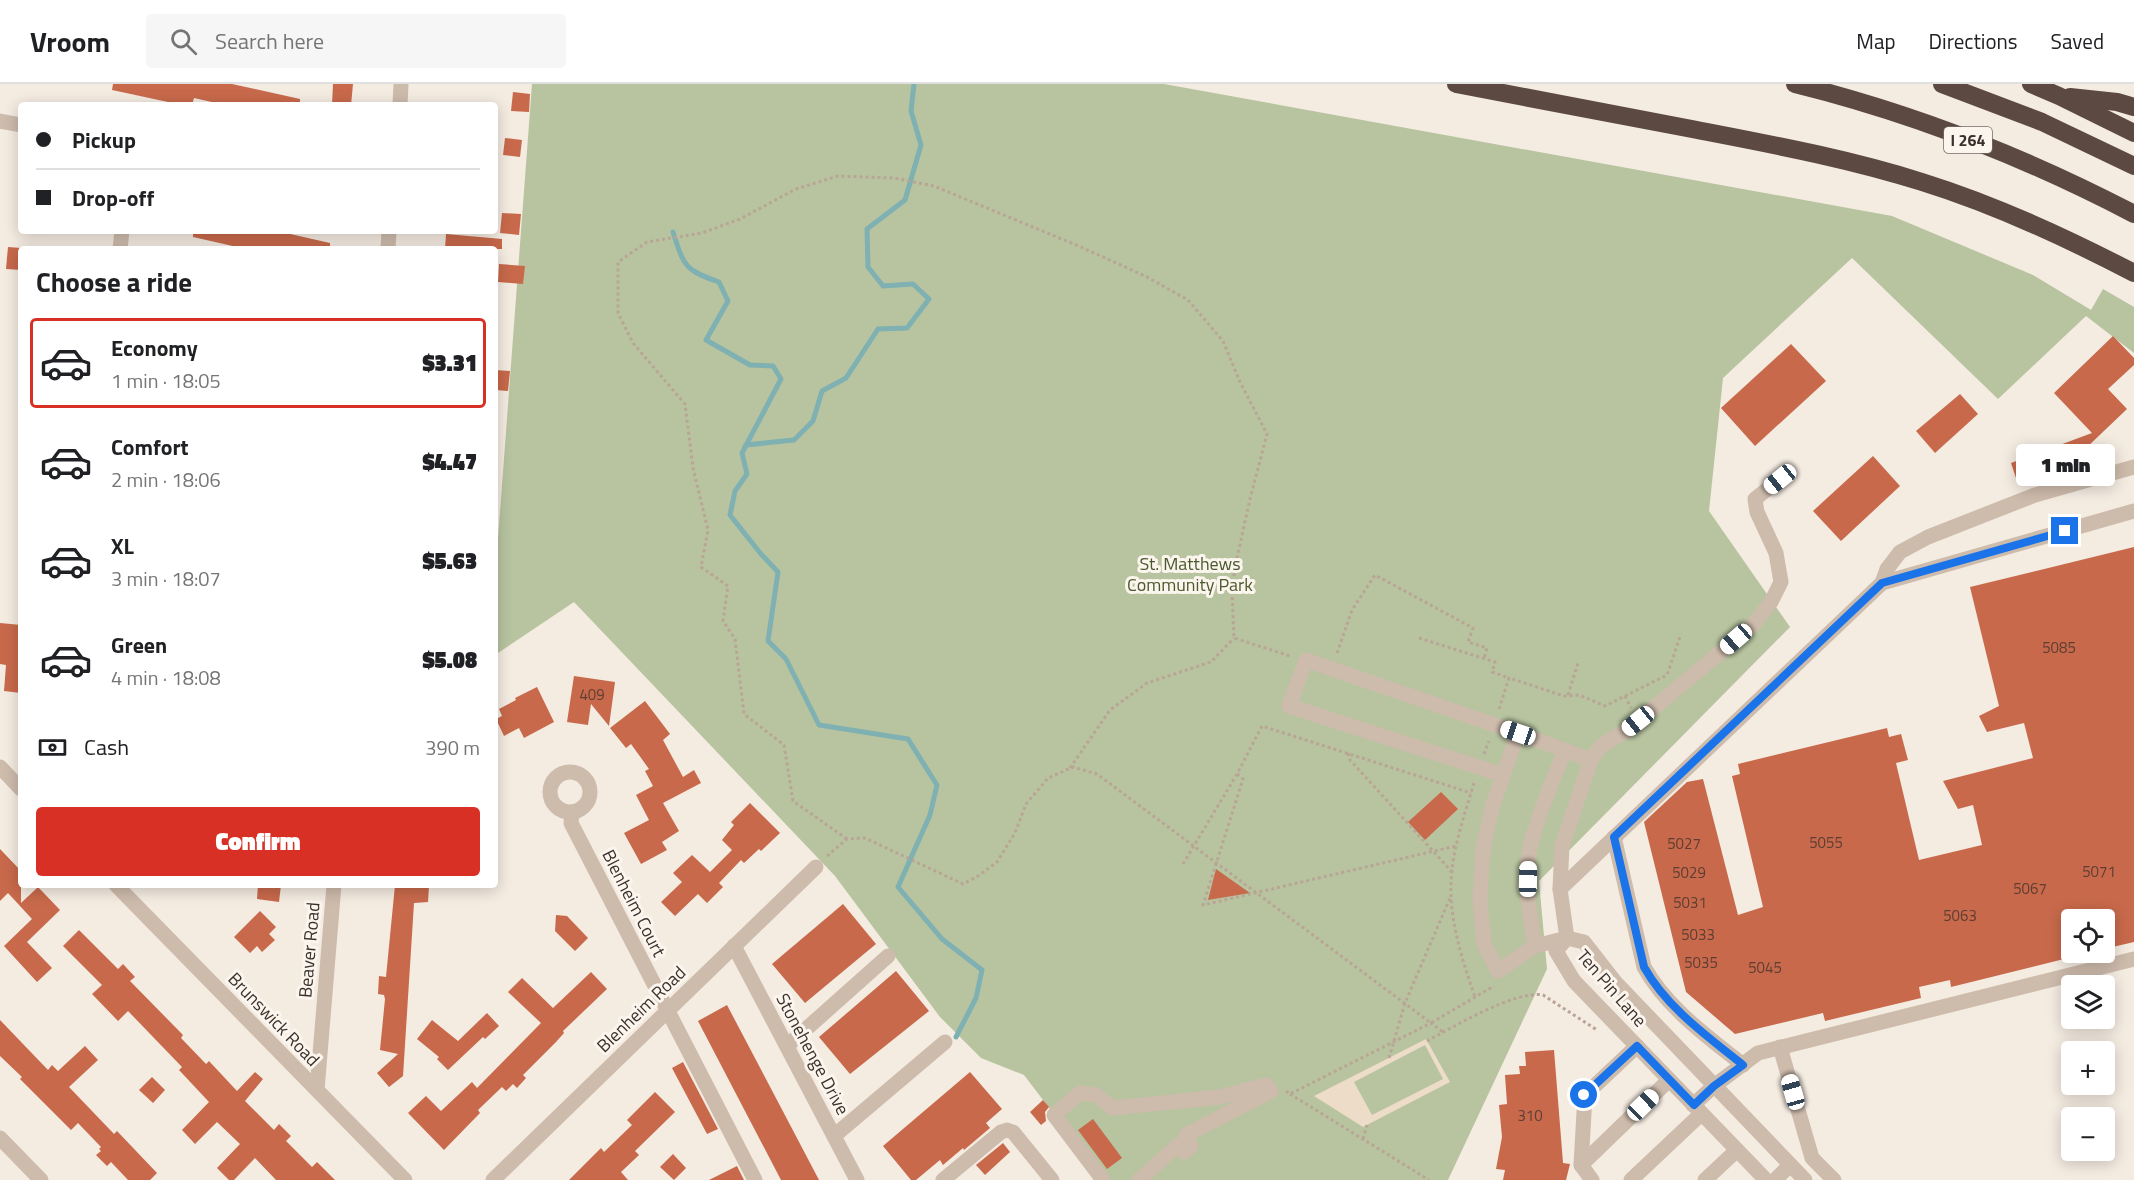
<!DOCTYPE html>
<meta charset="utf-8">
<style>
:root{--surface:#fff;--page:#f6f6f6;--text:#202124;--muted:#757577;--line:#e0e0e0;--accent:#d93025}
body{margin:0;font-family:"Titillium Web",sans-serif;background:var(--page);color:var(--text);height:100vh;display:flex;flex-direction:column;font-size:22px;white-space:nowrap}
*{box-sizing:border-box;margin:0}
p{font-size:20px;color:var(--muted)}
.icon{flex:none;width:33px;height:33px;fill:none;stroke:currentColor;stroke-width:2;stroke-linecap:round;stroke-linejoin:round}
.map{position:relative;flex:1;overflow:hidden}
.drawer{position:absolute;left:18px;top:162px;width:480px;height:642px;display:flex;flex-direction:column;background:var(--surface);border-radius:6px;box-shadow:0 3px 15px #0003}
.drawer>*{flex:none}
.top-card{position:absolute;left:18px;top:18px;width:480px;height:132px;border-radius:6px;box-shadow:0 3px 15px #0003;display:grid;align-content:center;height:132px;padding:0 18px;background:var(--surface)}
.fabs{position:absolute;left:2061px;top:825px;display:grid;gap:12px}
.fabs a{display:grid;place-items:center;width:54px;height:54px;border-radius:6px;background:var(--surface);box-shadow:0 3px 15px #0003;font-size:30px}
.end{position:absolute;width:27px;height:27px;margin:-14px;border:8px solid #1a73e8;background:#fff;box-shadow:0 0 0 3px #fff}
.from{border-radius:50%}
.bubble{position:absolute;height:42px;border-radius:6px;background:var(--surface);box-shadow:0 3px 15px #0003;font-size:20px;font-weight:800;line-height:42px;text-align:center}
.car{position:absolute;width:18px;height:36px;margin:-18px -9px;border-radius:8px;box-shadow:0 0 4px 2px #0007;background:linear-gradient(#fff 24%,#345 0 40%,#fff 0 76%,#345 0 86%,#fff 0)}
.top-card b{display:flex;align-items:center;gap:21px;height:57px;font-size:22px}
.top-card b+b{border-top:2px solid var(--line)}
.top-card i{width:15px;height:15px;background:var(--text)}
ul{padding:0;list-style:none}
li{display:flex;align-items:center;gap:18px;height:90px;margin:0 12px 9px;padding:0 6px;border:3px solid transparent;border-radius:6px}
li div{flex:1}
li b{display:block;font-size:22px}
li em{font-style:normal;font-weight:800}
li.selected{border-color:var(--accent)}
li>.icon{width:54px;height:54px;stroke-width:1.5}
h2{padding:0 18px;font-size:27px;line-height:72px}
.pay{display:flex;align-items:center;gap:15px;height:66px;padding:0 18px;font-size:22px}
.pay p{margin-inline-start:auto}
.primary-button{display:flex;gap:12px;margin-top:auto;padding:12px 18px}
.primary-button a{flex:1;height:69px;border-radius:6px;background:var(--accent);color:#fff;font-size:24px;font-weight:800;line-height:69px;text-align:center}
header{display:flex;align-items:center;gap:36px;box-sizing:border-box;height:84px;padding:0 30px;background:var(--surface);border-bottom:2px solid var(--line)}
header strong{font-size:28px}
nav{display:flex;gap:33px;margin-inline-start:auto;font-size:21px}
.search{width:420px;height:54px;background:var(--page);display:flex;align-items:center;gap:15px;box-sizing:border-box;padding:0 21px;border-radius:6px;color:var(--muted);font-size:22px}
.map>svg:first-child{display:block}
.green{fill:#b8c4a0}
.plaza{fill:#ecdcc8;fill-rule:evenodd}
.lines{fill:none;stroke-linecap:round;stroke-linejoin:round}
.stream{stroke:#7fb0b2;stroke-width:5}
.building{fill:#c8694b}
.path{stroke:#b9a596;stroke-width:3;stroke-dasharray:3 3;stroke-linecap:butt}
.minor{stroke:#cdbbac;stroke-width:15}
.highway{stroke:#5c4a42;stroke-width:18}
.route{stroke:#1a73e8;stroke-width:8}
.labels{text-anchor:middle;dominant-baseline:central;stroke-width:6;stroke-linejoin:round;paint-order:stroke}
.number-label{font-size:15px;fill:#5e3e33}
.shield{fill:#fbf5ee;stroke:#756b66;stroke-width:1.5}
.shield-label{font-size:16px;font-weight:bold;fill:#3b302b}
.park-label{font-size:18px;fill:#4a5a2e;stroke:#fbf5ee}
.street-label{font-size:18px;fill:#3b302b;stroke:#fbf5ee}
</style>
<header>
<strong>Vroom</strong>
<div class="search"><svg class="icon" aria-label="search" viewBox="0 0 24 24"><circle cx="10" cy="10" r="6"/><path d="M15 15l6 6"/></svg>Search here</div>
<nav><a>Map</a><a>Directions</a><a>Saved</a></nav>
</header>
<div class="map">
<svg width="2134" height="1096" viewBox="0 0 2134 1096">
<rect width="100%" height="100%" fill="#f4ebe1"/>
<polygon class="green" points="532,0 1164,0 1892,132 2033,191 2091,226 2103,205 2134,223 2134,269 2086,232 1998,315 1852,174 1723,294 1709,427 1790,543 1539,797 1547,885 1448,1096 1104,1096 1024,991 981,974 940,933 835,792 574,518 495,571 495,495"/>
<path class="plaza" d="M1426,955L1450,998L1363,1043L1314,1012ZM1425,961L1443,995L1372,1031L1354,998Z"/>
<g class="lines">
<g class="stream">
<path d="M673,148C684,182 684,186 719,198L728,217L706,256L750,281L773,282L781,295L742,369L747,390L735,407L730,431L761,470L778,488L768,557L786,575L819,641L908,655L937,701L930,731L898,803L942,855L982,886L976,914L956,953"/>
<polyline points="746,361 794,356 813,337 822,307 846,294 878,245 907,244 929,215 913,200 883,202 868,183 867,145 905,116 921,61 911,27 914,0"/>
</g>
</g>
<g class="building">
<polygon points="113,0 232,0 300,15 300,21 225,21 194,14 192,21 182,21 112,6"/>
<polygon points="333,0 353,0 351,21 332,21"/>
<polygon points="513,8 530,10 529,28 511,27"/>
<polygon points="505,54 522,56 520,73 503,71"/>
<polygon points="502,129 521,130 519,151 500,149"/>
<polygon points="193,147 277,147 330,159 330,165 246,165 193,153"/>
<polygon points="446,150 502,155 502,165 445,165"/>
<polygon points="8,163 21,164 21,186 6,185"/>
<polygon points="499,180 525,182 523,200 498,198"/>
<polygon points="2113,252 2134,274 2134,281 2108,305 2127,325 2085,365 2087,372 2017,397 2011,379 2092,349 2054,309"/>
<polygon points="1791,260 1826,297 1755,362 1721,324"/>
<polygon points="495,286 510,287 508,307 495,306"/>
<polygon points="1960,310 1978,330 1935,369 1916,347"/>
<polygon points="1873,372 1900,402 1841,457 1813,427"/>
<polygon points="2134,463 2134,858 2104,865 2104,836 2072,836 2072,873 1951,903 1950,896 1919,903 1921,914 1825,937 1823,929 1735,950 1686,908 1644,738 1687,698 1703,695 1738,831 1763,823 1732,692 1740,690 1738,680 1887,644 1889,653 1901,650 1908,676 1896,679 1919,776 1982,761 1973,721 1958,725 1943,697 2033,674 2024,639 1987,648 1979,632 1999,622 1970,503"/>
<polygon points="0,539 21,541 21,609 4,607 6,581 0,580"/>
<polygon points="574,592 615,598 609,642 591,620 588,641 567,638"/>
<polygon points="537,603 554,638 524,654 519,644 504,652 496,635 502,632 499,625 516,616 515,614"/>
<polygon points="645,617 670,650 663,656 683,693 694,686 701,699 663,719 679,747 662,758 667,766 641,780 624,749 649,736 636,711 653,702 645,687 649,685 631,660 626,664 610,644"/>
<polygon points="1441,708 1458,725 1425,756 1408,738"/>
<polygon points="750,719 780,749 761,767 759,765 744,779 741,776 719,799 723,803 707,819 698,810 675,832 661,818 682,798 673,789 692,771 710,788 732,766 722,756 734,741 731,738"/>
<polygon points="0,765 21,787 21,819 38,803 60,826 27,858 52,884 37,898 4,862 32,835 8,809 0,817"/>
<polygon points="1216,785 1250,809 1208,816"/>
<polygon points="258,801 281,801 279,818 257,815"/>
<polygon points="395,801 429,802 428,818 414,819 403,992 389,1003 377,989 398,970 380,966 385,915 384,911 378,910 379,892 386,893"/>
<polygon points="843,820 876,860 805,919 772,880"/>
<polygon points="260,827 276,843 269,850 275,856 262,868 257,862 250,869 234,853"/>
<polygon points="556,831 567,832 588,854 575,867 555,847"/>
<polygon points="79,846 118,885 123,880 135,893 130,897 183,951 181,954 206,980 209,977 237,1007 255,988 263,995 245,1017 274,1046 279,1040 291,1052 286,1057 312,1083 317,1078 335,1096 276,1096 255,1074 234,1096 229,1096 217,1084 240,1060 217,1038 195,1060 182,1046 209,1018 179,986 182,983 128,927 118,937 92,910 102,901 63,862"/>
<polygon points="896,887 929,927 850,990 819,953"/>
<polygon points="591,888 607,905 563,947 564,949 556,958 523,991 526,994 517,1004 513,1000 506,1007 502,1003 478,1026 480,1029 444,1066 408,1029 426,1012 441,1027 472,998 477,1004 541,939 508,908 522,894 553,924"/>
<polygon points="727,921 767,997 819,1096 781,1096 698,937"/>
<polygon points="487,929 499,942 485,955 483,953 448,986 437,975 439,973 417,955 432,936 458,957"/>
<polygon points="0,936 48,986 52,981 58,987 85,962 98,976 69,1003 114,1050 117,1047 157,1089 150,1096 128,1096 111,1078 107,1082 96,1071 101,1067 99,1065 101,1063 78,1039 71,1046 20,995 22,993 0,972"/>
<polygon points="1554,966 1563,1079 1570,1080 1566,1096 1503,1096 1505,1086 1496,1085 1502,1053 1499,1021 1507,1020 1505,991 1520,990 1519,982 1526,982 1525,968"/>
<polygon points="683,978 718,1045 707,1050 672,984"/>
<polygon points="970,988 1002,1025 986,1039 990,1044 964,1066 963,1064 943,1081 940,1076 916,1096 911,1096 883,1062"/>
<polygon points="152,993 165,1006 153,1019 139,1006"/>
<polygon points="655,1008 675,1028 635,1067 639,1071 621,1088 628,1096 569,1096 601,1064 604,1068 632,1041 627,1036"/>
<polygon points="1043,1016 1049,1023 1045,1028 1046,1037 1041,1041 1030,1028"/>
<polygon points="1093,1035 1122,1074 1107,1085 1078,1046"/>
<polygon points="1003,1059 1010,1068 985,1091 976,1081"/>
<polygon points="673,1070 686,1084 674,1096 660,1083"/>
<polygon points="737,1082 744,1096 709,1096"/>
</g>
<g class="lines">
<g class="path">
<polyline points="1419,554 1495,578 1492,588 1509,594"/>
<polyline points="1337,569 1352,526 1375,491 1473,544 1468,558 1487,564 1484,575"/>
<polyline points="1568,611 1578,579"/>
<polyline points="1625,612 1631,624"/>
<polyline points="1499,625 1509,594 1564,612 1579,611 1605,622 1667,591 1681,550"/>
<polyline points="1348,669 1350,676 1453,789"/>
<polyline points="1484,670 1489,657"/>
<polyline points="1070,684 1110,626 1147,599 1211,578 1234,554"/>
<polyline points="1237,690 1243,695 1203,821 1456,762"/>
<path d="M1474,699C1463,736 1449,774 1451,813C1453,848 1464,881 1475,913"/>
<polyline points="847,755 793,717 784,661 744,630 735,555 723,537 728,502 701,483 708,446 693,384 685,320 633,259 618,229 618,178 647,158 702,149 740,135 796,105 838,92 894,94 934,102 1081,163 1147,193 1188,216 1223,257 1240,298 1267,350 1250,415 1235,483 1232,509 1234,554 1290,572"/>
<polyline points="827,772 847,755 865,754 963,800 978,792 997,778 1015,749 1026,720 1048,694 1073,683 1097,690 1431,939 1494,902"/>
<polyline points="1183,780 1237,690 1262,642 1471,709"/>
<path d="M1427,957C1453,943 1515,906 1543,911L1597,946"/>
<polyline points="1389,974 1405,919 1450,814"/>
<polyline points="1286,1007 1290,1010 1431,939 1443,948"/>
<polyline points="1290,1010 1429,1096"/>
<polyline points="1363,1055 1367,1041"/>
</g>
<g class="minor">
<polyline points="400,21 401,0"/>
<polyline points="0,37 21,41"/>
<polyline points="120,165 122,147"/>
<polyline points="388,165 389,147"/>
<polyline points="1882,499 1887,485 1900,468 1928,453 2035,411 2134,383"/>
<polyline points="1591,676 1601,662 1626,647 1753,541 1771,518 1781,498 1776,469 1757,428 1755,415 1780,395"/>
<polyline points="0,683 21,705"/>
<circle cx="570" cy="708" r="20"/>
<polyline points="1503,691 1289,622 1306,576 1518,649"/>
<polyline points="572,728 571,739 755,1096"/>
<path d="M1614,753L1644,883C1667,924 1707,952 1743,981"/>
<polyline points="116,801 405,1096"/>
<polyline points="1560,805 1562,762 1591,676 1518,649 1494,717 1483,764 1480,815 1484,860 1498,887 1535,862 1567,854"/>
<polyline points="1567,854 1560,805 1882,499 2134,427"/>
<polyline points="1567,854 1584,858 1616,899 1805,1096"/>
<polyline points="1567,854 1556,867 1574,897 1766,1096"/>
<polyline points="734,862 857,1096"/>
<path d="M1535,862C1531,834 1524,805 1528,775C1533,741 1552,699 1565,666"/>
<polyline points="787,962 888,872"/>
<polyline points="1780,963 1812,1074 1834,1096"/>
<polyline points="317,1006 334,801"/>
<polyline points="1693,1021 1714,1002 1758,969 2134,875"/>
<polyline points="834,1052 945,958"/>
<polyline points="0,1054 41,1096"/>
<polyline points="1581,1081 1669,996"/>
<polyline points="493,1096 816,783"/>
<polyline points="943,1096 1001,1048 1007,1046 1013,1048 1052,1096"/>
<polyline points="1103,1096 1054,1031 1080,1009 1096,1011 1112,1024 1220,1013 1266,1001 1271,1007 1186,1051 1191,1062 1184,1068 1178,1061 1139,1096"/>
<polyline points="1592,1096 1581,1081 1585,1011 1637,962"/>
<polyline points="1631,1096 1701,1030"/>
<polyline points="1705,1096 1737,1066"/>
<polyline points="1775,1096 1790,1081"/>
</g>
<g class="highway">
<path d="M1456,0C1534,15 1613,30 1692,45C1769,60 1846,74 1922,98C1996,121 2065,153 2134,189"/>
<path d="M1795,0C1912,29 2027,74 2134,130"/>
<polyline points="1942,0 2042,38 2134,82"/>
<polyline points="2031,0 2059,12 2134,49"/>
<polyline points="2070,13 2117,18 2134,23"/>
</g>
</g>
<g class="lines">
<path class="route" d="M1584,1011L1637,962L1694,1021L1714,1002L1743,981C1707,952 1667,924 1644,883L1614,753L1882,499L2065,447"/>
</g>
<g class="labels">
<g class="number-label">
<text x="2059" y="563">5085</text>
<text x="592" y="610">409</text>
<text x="1826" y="758">5055</text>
<text x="1684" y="759">5027</text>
<text x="2099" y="787">5071</text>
<text x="1689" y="788">5029</text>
<text x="2030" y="804">5067</text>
<text x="1690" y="818">5031</text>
<text x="1960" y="831">5063</text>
<text x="1698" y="850">5033</text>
<text x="1701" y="878">5035</text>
<text x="1765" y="883">5045</text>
<text x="1530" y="1031">310</text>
</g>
<rect class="shield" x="1944" y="43" width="48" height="26" rx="4.5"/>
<g class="shield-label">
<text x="1968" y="56">I 264</text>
</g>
<g class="park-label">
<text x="1190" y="479">St. Matthews<tspan x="1190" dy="21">Community Park</tspan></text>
</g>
<g class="street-label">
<text transform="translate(634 819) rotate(63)">Blenheim Court</text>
<text transform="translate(309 866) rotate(-85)">Beaver Road</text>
<text transform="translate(1612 904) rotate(49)">Ten Pin Lane</text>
<text transform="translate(641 925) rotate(-44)">Blenheim Road</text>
<text transform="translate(274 935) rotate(46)">Brunswick Road</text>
<text transform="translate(813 970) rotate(62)">Stonehenge Drive</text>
</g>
</g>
</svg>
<div class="fabs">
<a><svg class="icon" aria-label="locate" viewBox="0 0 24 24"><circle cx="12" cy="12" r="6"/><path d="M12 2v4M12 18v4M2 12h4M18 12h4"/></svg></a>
<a><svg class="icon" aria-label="layers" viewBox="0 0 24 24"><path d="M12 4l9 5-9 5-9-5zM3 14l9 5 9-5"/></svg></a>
<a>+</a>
<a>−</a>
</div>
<i class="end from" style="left:1584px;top:1011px"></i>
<i class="end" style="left:2065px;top:447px"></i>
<div class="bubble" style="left:2016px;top:360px;width:99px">1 min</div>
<i class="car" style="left:1780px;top:395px;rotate:231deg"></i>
<i class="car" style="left:1736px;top:555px;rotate:229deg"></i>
<i class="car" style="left:1638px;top:637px;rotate:231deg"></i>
<i class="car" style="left:1518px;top:649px;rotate:289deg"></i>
<i class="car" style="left:1528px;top:795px;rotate:1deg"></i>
<i class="car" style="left:1793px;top:1008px;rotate:344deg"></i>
<i class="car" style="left:1643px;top:1021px;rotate:46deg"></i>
<div class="top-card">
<b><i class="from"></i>Pickup</b>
<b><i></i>Drop-off</b>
</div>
<section class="drawer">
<h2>Choose a ride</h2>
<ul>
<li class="selected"><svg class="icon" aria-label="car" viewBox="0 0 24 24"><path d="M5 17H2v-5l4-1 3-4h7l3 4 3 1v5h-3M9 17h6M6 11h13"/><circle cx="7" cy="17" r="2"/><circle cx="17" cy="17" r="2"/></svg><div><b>Economy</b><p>1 min · 18:05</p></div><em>$3.31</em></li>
<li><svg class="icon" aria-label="car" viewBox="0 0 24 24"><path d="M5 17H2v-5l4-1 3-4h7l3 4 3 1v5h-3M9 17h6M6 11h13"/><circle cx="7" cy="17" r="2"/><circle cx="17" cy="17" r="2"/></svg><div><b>Comfort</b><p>2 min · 18:06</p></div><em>$4.47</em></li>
<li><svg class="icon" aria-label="car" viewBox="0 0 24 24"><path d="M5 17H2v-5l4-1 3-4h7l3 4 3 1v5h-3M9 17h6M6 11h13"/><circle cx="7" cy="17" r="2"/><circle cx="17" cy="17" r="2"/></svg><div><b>XL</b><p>3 min · 18:07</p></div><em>$5.63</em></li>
<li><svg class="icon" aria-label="car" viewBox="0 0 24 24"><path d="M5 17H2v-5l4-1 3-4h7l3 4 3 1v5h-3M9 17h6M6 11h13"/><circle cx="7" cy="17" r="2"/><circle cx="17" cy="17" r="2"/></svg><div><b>Green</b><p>4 min · 18:08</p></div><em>$5.08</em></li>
</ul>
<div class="pay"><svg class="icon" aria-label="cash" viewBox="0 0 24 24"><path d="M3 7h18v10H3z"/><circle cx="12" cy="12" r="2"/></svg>Cash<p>390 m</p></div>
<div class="primary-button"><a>Confirm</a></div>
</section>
</div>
